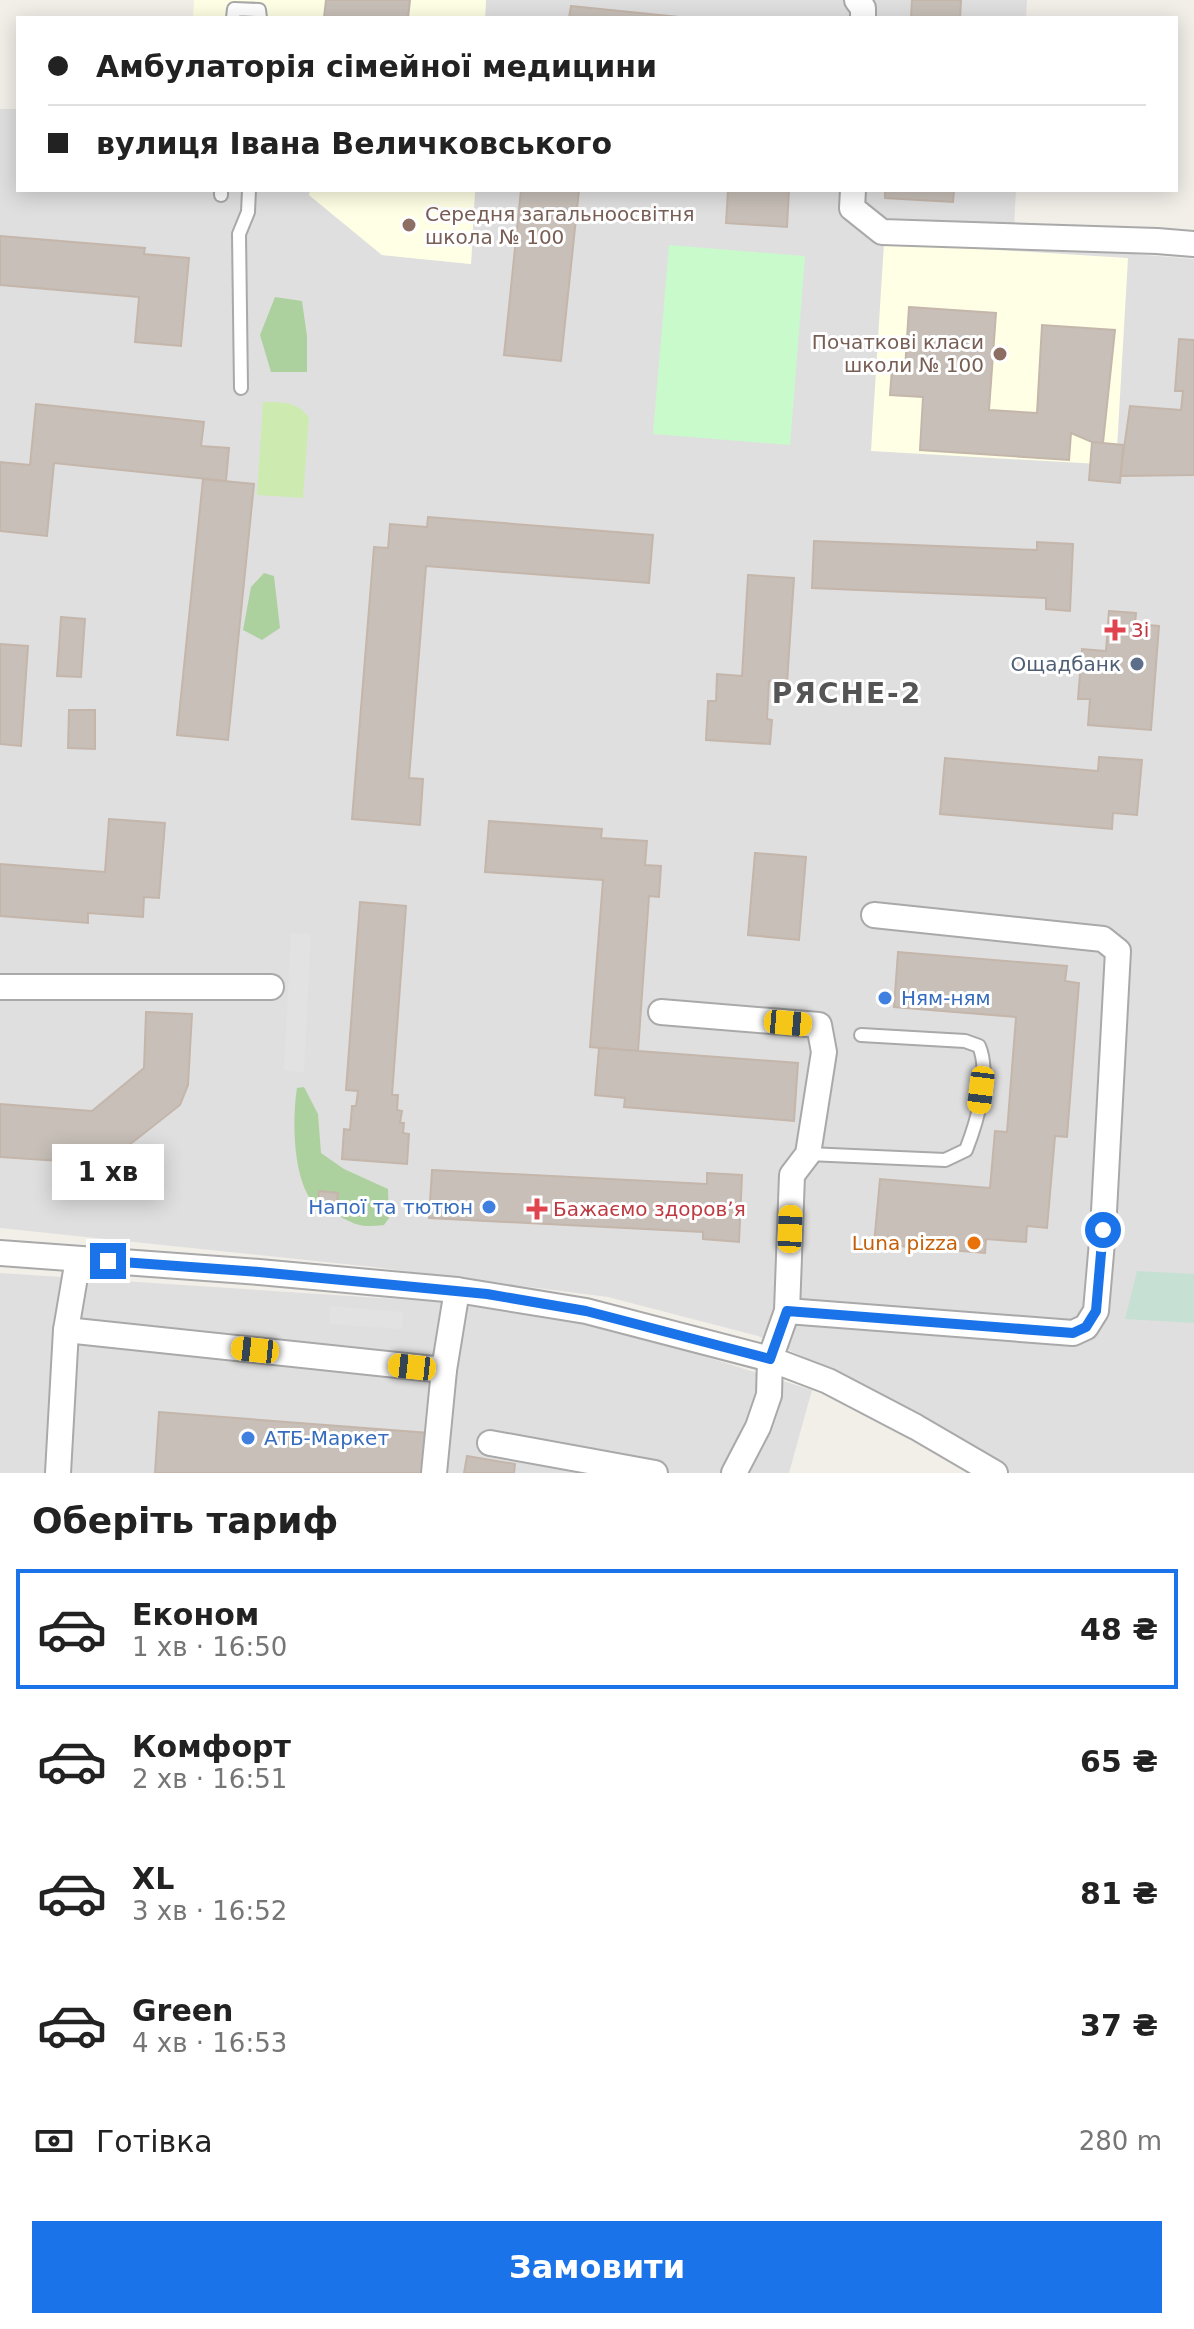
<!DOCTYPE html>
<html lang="uk">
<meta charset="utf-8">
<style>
:root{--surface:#fff;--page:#f2f2f2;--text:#222;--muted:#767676;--line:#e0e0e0;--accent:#1a73e8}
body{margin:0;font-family:"DejaVu Sans",sans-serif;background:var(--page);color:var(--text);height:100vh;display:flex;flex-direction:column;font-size:30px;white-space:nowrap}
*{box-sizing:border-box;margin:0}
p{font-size:26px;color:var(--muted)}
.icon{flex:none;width:44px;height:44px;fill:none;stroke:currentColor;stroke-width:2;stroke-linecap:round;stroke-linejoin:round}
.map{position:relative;height:1473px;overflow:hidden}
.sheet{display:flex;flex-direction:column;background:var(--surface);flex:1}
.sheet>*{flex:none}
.guide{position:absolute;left:16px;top:16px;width:1162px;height:176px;border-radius:0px;box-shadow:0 4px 20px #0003;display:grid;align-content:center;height:176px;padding:0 32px;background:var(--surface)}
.end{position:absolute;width:36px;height:36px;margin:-18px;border:10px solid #1a73e8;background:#fff;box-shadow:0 0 0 4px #fff}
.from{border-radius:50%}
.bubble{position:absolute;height:56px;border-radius:0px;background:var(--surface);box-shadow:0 4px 20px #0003;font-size:26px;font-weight:700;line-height:56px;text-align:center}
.car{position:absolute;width:24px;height:48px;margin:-24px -12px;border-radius:10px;box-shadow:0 0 6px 2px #0007;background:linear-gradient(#f5c518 24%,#345 0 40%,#f5c518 0 76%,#345 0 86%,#f5c518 0)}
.guide b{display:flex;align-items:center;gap:28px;height:76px;font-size:30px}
.guide b+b{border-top:2px solid var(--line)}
.guide i{width:20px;height:20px;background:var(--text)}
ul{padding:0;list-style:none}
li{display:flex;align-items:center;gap:24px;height:120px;margin:0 16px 12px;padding:0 16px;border:4px solid transparent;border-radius:0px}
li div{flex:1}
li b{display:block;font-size:30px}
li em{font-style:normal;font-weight:700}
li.selected{border-color:var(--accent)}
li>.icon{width:72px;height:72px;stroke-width:1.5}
h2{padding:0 32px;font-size:36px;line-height:96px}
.pay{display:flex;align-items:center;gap:20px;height:88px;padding:0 32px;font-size:30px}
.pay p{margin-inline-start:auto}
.action{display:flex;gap:16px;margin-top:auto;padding:16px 32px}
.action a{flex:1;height:92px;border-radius:0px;background:var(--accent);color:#fff;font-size:32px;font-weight:700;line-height:92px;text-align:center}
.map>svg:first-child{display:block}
.residential{fill:#e0dfdf}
.education{fill:#ffffe5}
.grass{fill:#cdebb0}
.forest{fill:#add19e}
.wetland{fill:#c6e0d4}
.park{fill:#c8facc}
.parking{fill:#e2e2e2}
.building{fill:#c7bfb8;stroke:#c4b6ab;stroke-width:2}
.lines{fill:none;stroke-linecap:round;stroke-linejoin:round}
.lane-casing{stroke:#a9a9a9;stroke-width:16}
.street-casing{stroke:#a9a9a9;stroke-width:28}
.lane{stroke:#fff;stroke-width:12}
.street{stroke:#fff;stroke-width:24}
.route{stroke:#1a73e8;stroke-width:10}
.education-dot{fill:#8d6e63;stroke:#fff;stroke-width:3}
.health-dot{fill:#e0444e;stroke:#fff;stroke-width:3}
.service-dot{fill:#5c6f8a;stroke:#fff;stroke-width:3}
.shop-dot{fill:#3f7fe0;stroke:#fff;stroke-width:3}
.food-dot{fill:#e8710a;stroke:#fff;stroke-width:3}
.labels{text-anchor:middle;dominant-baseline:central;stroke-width:6;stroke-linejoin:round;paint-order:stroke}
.education-label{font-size:20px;fill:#785e54;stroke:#fff;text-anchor:start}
.health-label{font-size:20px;fill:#be3a42;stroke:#fff;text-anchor:start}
.service-label{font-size:20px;fill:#4e5e75;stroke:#fff;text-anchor:end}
.shop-label{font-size:20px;fill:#366cbe;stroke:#fff;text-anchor:start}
.food-label{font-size:20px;fill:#c56008;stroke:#fff;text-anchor:end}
.district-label{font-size:28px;font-weight:bold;letter-spacing:2px;fill:#555;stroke:#fff}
</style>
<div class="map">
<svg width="1194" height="1473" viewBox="0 0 1194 1473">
<rect width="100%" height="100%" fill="#f2efe9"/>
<g class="residential">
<polygon points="486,0 1027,0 1026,18 485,18"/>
<polygon points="0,109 18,109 18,190 310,190 310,196 382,255 471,264 475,190 1016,190 1013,244 1194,259 1194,1473 1011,1473 821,1365 758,1336 608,1297 373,1267 0,1228"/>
<polygon points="0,1273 504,1306 575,1316 812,1390 789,1473 0,1473"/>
</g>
<g class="education">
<polygon points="194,0 486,0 485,18 193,18"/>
<polygon points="310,190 475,190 471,264 382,255 309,195"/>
<polygon points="884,243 1128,258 1116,465 871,451"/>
</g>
<path class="grass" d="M263,402C281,402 298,401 309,418L303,498L257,495Z"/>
<g class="forest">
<polygon points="275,297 302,301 307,336 307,372 271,372 260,335"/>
<polygon points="264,573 274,576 280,628 262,640 243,630 251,587"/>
<path d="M304,1087L318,1114L321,1153L344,1169L388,1189L389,1218L384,1225C361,1228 356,1225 337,1215C332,1212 324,1211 319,1208C292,1188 292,1118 297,1088Z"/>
</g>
<polygon class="wetland" points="1137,1271 1194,1274 1194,1323 1125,1319"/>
<polygon class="park" points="669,245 805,256 790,445 653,434"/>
<g class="parking">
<polygon points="291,933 311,934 304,1072 284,1070"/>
<polygon points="330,1306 403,1312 402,1329 329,1324"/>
</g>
<g class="building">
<polygon points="326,0 410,0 408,18 324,18"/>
<polygon points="912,0 961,0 960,18 911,18"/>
<polygon points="571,6 689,18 569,18"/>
<polygon points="521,190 579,190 561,361 504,355"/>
<polygon points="728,190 789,190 787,227 726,223"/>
<polygon points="885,190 954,190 953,202 885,198"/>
<polygon points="0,236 145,248 144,254 189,258 181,346 135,342 139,297 0,285"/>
<polygon points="909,307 996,313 989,410 1037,413 1042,325 1115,330 1103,443 1092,442 1071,433 1069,460 920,450 923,397 890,395 892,368 905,369"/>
<polygon points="1179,339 1194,340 1194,475 1120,476 1130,406 1181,410 1183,391 1175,391"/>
<polygon points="36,404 204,422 201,446 229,448 226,481 54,463 47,536 0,531 0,462 30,465"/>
<polygon points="1092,442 1123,445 1120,483 1089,480"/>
<polygon points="203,479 254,484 228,740 177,735"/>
<polygon points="428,517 653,535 649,583 426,566 409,778 423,779 420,825 352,819 374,547 388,548 390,524 427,527"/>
<polygon points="814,541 1037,550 1037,542 1073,544 1070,611 1046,609 1046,598 812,588"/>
<polygon points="748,575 794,578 787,683 769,681 767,719 772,720 770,744 706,740 708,701 716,701 717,674 742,676"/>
<polygon points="1109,611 1136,613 1135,624 1159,626 1151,730 1088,725 1090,699 1078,699 1082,649 1106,651"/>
<polygon points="61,617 85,619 81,677 57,676"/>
<polygon points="0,644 28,646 21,746 0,744"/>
<polygon points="69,710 95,710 95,749 68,748"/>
<polygon points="1099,757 1142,760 1137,815 1113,813 1112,829 940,814 945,758 1098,771"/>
<polygon points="109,819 165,823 159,898 144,897 143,917 88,913 88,923 0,916 0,864 105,872"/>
<polygon points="489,821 602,829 601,838 647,841 645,865 661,866 659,897 649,896 638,1051 590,1047 603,880 485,872"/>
<polygon points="755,853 806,857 799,940 748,935"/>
<polygon points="360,902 406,906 392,1095 398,1095 397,1110 402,1111 400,1123 404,1123 403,1133 409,1134 407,1164 342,1159 344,1129 350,1130 352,1106 356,1106 358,1091 346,1090"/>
<polygon points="898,952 1067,966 1065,981 1079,983 1067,1137 1055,1136 1047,1228 1027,1226 1026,1242 986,1239 985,1253 874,1244 880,1179 990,1188 995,1131 1007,1132 1016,1017 894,1007"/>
<polygon points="146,1012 192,1014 188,1085 180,1105 105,1164 0,1157 0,1104 92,1111 144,1068"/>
<polygon points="599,1048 798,1063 794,1121 624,1107 625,1098 595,1095"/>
<polygon points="432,1170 707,1184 707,1173 742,1175 739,1242 703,1239 703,1232 429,1218"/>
<polygon points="319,1191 338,1193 337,1203 318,1201"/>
<polygon points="159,1412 429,1433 426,1473 155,1473"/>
<polygon points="467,1456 515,1464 514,1473 464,1473"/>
</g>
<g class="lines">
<defs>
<g id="lane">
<polyline points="233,18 234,9 259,10 260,18"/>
<polyline points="221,195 221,190"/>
<polyline points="241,388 239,234 248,212 249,190"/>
<path d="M808,1154L945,1160L966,1150C977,1122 991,1075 979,1046L965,1041L861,1035"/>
</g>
<g id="street">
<polyline points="857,0 863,8 863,18"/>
<polyline points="853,190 852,208 882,232 1157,241 1194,244"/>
<polyline points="0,987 271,987"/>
<polyline points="661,1012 819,1025 824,1052 808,1154 792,1175 787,1311 770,1359 769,1395 758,1427 734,1473"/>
<polyline points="0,1253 259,1272 457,1290 586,1311 770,1359 828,1381 916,1427 995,1473"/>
<polyline points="787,1311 1073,1333 1086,1327 1096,1311 1103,1230 1118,951 1103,939 874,915"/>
<polyline points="66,1330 444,1370"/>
<polyline points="490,1443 655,1473"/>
<polyline points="58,1473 66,1330 78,1259"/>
<polyline points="434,1473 444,1370 457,1290"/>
</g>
</defs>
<use href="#lane" class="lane-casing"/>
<use href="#street" class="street-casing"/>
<use href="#lane" class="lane"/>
<use href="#street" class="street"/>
</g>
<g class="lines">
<polyline class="route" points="108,1261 259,1272 487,1294 586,1311 770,1359 787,1311 1073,1333 1086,1327 1096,1311 1103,1230"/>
</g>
<g class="education-dot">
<circle cx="409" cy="225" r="8"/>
<circle cx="1000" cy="354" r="8"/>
</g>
<g class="health-dot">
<path d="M1111 618h8v8h8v8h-8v8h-8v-8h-8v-8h8z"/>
<path d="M533 1197h8v8h8v8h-8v8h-8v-8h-8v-8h8z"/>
</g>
<circle class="service-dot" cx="1137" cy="664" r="8"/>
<g class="shop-dot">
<circle cx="885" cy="998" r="8"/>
<circle cx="489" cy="1207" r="8"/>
<circle cx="248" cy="1438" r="8"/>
</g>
<circle class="food-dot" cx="974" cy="1243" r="8"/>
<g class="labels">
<g class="education-label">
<text x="425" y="214">Середня загальноосвітня<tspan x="425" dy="23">школа № 100</tspan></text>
<text x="984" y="342" text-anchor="end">Початкові класи<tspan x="984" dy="23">школи № 100</tspan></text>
</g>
<g class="health-label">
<text x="1131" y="630">3і</text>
<text x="553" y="1209">Бажаємо здоровʼя</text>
</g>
<g class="service-label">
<text x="1121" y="664">Ощадбанк</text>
</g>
<g class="shop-label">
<text x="901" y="998">Ням-ням</text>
<text x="473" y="1207" text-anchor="end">Напої та тютюн</text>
<text x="264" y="1438">АТБ-Маркет</text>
</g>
<g class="food-label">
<text x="958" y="1243">Luna pizza</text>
</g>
<g class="district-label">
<text x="847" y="693">РЯСНЕ-2</text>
</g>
</g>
</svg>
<i class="end from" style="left:1103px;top:1230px"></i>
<i class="end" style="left:108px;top:1261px"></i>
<div class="bubble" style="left:52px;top:1144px;width:112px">1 хв</div>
<i class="car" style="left:788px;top:1023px;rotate:95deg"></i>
<i class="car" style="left:981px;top:1090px;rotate:187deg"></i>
<i class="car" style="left:790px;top:1229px;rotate:2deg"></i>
<i class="car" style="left:255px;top:1350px;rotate:276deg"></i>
<i class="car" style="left:412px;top:1367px;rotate:276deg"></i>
<div class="guide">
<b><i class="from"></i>Амбулаторія сімейної медицини</b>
<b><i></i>вулиця Івана Величковського</b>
</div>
</div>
<section class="sheet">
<h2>Оберіть тариф</h2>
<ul>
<li class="selected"><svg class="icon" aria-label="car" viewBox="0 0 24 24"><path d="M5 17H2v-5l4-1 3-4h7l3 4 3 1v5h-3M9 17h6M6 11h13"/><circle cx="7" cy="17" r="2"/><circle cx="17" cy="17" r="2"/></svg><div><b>Економ</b><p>1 хв · 16:50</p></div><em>48 ₴</em></li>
<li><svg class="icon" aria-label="car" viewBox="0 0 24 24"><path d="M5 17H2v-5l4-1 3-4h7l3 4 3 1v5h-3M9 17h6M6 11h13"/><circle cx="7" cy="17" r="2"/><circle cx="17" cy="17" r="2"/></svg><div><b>Комфорт</b><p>2 хв · 16:51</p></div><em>65 ₴</em></li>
<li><svg class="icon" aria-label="car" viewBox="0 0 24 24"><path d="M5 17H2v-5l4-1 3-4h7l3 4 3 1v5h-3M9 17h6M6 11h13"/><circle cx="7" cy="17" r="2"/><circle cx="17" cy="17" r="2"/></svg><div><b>XL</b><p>3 хв · 16:52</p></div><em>81 ₴</em></li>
<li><svg class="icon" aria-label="car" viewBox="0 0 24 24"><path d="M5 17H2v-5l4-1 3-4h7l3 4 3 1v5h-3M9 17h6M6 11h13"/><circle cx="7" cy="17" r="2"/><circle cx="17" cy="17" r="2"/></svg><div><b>Green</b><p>4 хв · 16:53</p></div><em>37 ₴</em></li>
</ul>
<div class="pay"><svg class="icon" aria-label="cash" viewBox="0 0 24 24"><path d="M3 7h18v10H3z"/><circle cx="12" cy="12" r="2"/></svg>Готівка<p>280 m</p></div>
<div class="action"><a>Замовити</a></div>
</section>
